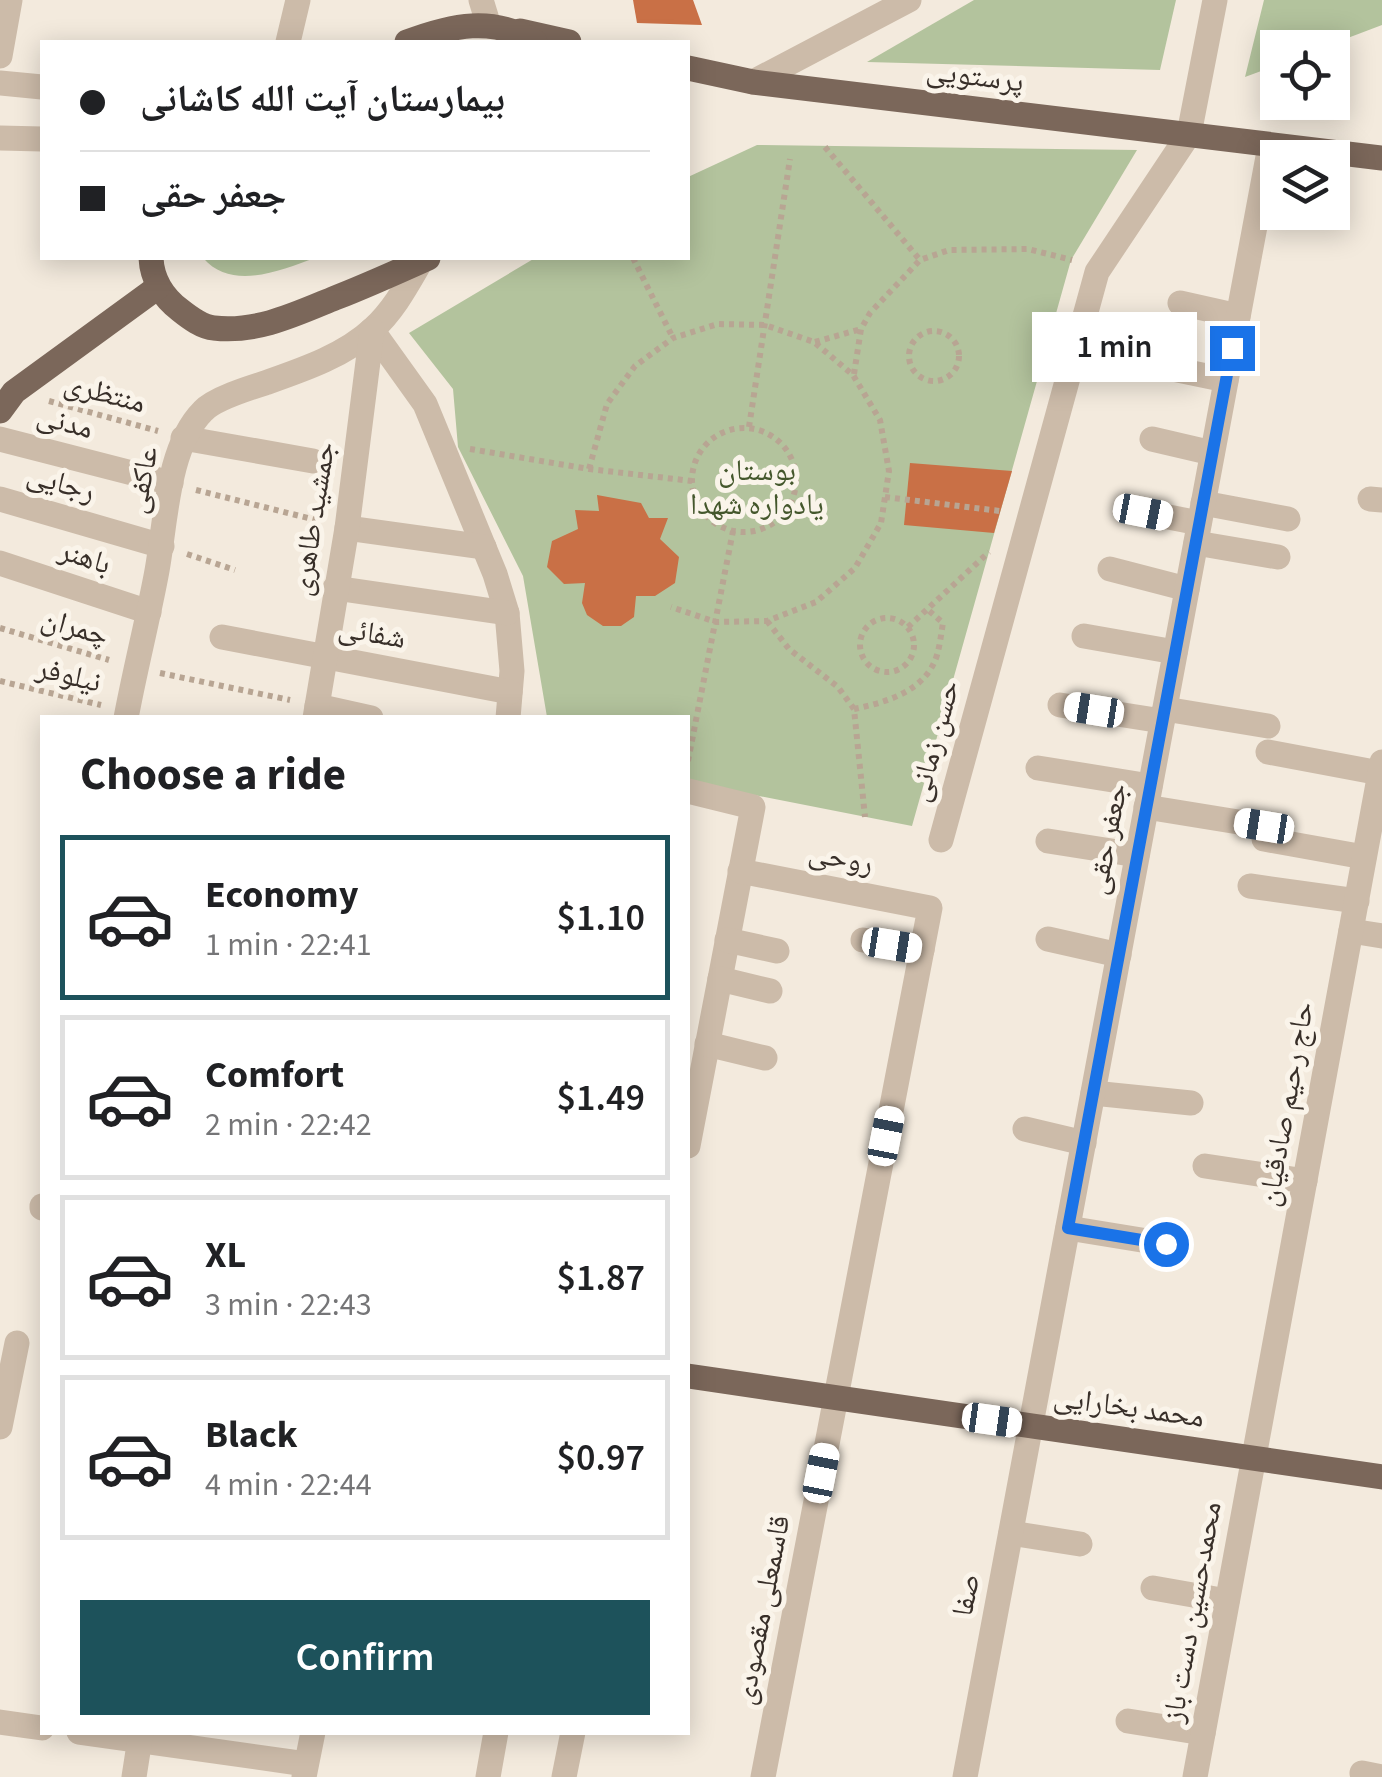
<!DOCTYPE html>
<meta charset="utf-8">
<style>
:root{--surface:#fff;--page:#f6f6f6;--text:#202124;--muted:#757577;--line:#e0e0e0;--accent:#1d525b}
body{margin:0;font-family:"Source Sans 3","Noto Naskh Arabic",sans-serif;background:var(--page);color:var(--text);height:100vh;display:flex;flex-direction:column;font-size:38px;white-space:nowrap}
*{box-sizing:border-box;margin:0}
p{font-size:32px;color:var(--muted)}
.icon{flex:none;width:55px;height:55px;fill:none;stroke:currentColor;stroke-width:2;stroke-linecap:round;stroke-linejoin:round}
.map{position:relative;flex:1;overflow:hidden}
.panel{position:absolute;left:40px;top:715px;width:650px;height:1020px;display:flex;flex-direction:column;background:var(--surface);border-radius:0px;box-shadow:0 5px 25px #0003}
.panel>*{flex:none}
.top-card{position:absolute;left:40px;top:40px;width:650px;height:220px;border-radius:0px;box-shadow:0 5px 25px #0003;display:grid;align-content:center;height:220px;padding:0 40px;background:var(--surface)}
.controls{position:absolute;left:1260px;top:30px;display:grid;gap:20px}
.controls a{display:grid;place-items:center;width:90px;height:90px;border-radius:0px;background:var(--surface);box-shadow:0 5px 25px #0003;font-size:50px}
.end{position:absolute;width:45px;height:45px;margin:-22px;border:12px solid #1a73e8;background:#fff;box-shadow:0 0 0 5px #fff}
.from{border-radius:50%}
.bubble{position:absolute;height:70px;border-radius:0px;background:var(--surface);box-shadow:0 5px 25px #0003;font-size:32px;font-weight:600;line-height:70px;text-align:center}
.car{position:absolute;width:30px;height:60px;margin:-30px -15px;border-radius:12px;box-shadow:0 0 8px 2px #0007;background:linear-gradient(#fff 24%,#345 0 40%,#fff 0 76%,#345 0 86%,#fff 0)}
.top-card b{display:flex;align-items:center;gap:35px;height:95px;font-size:38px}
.top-card b+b{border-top:2px solid var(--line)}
.top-card i{width:25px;height:25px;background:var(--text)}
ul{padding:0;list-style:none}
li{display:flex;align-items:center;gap:30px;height:165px;margin:0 20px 15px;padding:0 20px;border:5px solid var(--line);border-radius:0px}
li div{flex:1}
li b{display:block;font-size:38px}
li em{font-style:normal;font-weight:600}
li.selected{border-color:var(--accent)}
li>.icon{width:90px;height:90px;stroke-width:1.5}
h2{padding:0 40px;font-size:45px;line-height:120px}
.action{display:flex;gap:20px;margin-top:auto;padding:20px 40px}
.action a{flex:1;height:115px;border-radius:0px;background:var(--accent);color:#fff;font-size:40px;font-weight:600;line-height:115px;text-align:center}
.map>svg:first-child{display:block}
.green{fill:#b3c39d}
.building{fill:#c97046}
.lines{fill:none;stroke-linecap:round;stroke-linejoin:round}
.path{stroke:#b8a593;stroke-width:6;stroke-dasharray:5 5;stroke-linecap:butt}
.minor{stroke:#ccbba9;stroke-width:25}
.major{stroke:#7b675a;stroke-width:25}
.route{stroke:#1a73e8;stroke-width:12}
.labels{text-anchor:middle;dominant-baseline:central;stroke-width:10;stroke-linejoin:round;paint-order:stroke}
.street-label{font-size:30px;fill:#382f29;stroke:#faf4ea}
.park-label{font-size:30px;fill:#44572c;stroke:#faf4ea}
</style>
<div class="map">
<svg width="1382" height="1777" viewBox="0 0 1382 1777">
<rect width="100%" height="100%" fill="#f3eadd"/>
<g class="green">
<polygon points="974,0 1176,0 1160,70 867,62"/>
<polygon points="1264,0 1382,0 1382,25 1324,47 1278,48 1277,65 1245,77"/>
<polygon points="757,145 1137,150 1071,260 912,826 688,782 688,718 547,717 523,576 458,447 453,389 409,333 535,258 688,258 688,177"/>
<path d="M203,258H315C279,271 232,291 203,258Z"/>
</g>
<g class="building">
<polygon points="633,0 693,0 702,25 637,23"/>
<polygon points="910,463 1012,471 994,533 904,525"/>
<polygon points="597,495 641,503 649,518 668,518 660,539 679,557 675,583 655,596 636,596 634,617 621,626 603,626 587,615 582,603 585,583 564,584 547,567 552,541 578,529 575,510 599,511"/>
</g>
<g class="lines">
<g class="path">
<polyline points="825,147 920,260"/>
<polyline points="633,258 673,338"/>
<circle cx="934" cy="356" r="25"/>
<polyline points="815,342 861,329"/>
<polyline points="854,374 861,329 870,313 920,260 949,250 1028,249 1072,260"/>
<polyline points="49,401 158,431"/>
<polyline points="749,427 790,159"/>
<circle cx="744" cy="480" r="52"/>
<polyline points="470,449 589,469 692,481"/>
<polyline points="589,469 607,404 635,366 673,338 718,324 765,325 814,342 853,375 880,420 889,471 881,523 855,568 816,602 767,621 716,622 671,607"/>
<polyline points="196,490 320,521"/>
<polyline points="885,497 1000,511"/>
<polyline points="187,554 235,570"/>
<circle cx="887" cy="645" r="27"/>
<polyline points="767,621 789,649 838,687 854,709 865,817"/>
<polyline points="908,627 989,552"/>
<polyline points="0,628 109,660"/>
<polyline points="160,673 290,700"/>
<polyline points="0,681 101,705"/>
<path d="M854,709C887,702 926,691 937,655C940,645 941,634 943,623L927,609"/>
<polyline points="688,761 733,531"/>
</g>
<g class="minor">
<polyline points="481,0 489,26"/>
<polyline points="288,42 298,0"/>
<polyline points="0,56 10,0"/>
<polyline points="753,82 909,0"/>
<polyline points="0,83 42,87"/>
<polyline points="0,138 42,139"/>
<polyline points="1180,303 1238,316"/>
<polyline points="372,330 425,404 495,574 507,613 512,671 508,718"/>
<polyline points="1168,368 1226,380"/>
<polyline points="183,438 313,461"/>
<polyline points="0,439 171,483"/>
<polyline points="1152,439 1212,453"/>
<polyline points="0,499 162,546"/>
<polyline points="1370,499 1382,500"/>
<polyline points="1203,503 1288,519"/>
<polyline points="1143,512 1199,523"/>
<polyline points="347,528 484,547"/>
<polyline points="1196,543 1278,557"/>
<polyline points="0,563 149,612"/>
<polyline points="1110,569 1187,589"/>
<polyline points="335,588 507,613"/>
<polyline points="1084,636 1175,652"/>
<polyline points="222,637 510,692"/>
<polyline points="1060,705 1162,721"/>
<polyline points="317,706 371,718"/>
<polyline points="1165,709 1268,726"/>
<path d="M126,718C135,670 147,623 156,576C166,526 166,448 203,411C214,399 249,388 265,383C302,370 344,356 373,329C394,310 407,285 421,261"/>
<polyline points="315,718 347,528 372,330"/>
<polyline points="1268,752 1380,773"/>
<polyline points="1038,768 1150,786"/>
<polyline points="688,791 753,807 688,1146"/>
<polyline points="1146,807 1263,826"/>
<polyline points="1264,839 1364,857"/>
<polyline points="941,840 1097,272 1189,134 1215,0"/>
<polyline points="1048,841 1137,855"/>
<polyline points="740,871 930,908 763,1777"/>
<polyline points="1250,886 1357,901"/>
<polyline points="1351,931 1382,936"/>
<polyline points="1048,939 1119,955"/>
<polyline points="727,940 777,951"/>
<polyline points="863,940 922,950"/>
<polyline points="720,979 770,991"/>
<polyline points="707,1044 765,1058"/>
<polyline points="1093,1093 1191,1103"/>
<polyline points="1025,1129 1084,1143"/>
<polyline points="1205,1166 1305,1181"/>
<polyline points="42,1208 42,1206"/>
<polyline points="1068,1228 1166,1244"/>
<polyline points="0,1427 17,1343"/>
<polyline points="1011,1533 1080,1544"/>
<polyline points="1153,1588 1227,1601"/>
<polyline points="1128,1721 1203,1733"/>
<polyline points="0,1722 42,1728"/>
<polyline points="79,1732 306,1764"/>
<polyline points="1362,1773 1382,1777"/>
<polyline points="134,1777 141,1732"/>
<polyline points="304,1777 313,1732"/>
<polyline points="488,1777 496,1732"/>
<polyline points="564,1777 573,1732"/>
<polyline points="965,1777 1270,146"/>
<polyline points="1195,1777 1382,762"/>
</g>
<g class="major">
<polyline points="520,31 569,42"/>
<path d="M407,42C452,25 493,16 535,42"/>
<polyline points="688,68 753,82 1382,158"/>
<path d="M151,258C152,279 163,297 180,310C190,318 202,327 214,328C257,333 296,314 335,298C366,286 397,272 428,258"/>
<polyline points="0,411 14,392 158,287"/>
<polyline points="688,1376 1382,1477"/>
</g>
</g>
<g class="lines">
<polyline class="route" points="1166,1244 1068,1228 1232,348"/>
</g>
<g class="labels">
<g class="street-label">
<text transform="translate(975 76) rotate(7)">پرستویی</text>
<text transform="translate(105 393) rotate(15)">منتظری</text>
<text transform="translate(65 422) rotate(15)">مدنی</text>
<text transform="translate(142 480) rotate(-79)">عاکفی</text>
<text transform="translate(61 483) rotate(16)">رجایی</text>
<text transform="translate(313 519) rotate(-81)">جمشید طاهری</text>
<text transform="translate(85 557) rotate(18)">باهنر</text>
<text transform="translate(75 627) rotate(16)">چمران</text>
<text transform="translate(372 633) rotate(10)">شفائی</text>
<text transform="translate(69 675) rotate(14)">نیلوفر</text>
<text transform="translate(934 741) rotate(-75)">حسن زمانی</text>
<text transform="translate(1107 839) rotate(-79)">جعفر حقی</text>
<text transform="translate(841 858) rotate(11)">روحی</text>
<text transform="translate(1286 1104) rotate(-80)">حاج رحیم صادقیان</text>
<text transform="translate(1129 1407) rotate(8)">محمد بخارایی</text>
<text transform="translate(966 1595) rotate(-79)">صفا</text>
<text transform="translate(762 1610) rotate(-79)">قاسمعلی مقصودی</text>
<text transform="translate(1192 1612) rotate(-80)">محمدحسین دست باز</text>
</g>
<g class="park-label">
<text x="757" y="470">بوستان<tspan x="757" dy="34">یادواره شهدا</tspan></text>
</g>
</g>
</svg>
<div class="controls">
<a><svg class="icon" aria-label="locate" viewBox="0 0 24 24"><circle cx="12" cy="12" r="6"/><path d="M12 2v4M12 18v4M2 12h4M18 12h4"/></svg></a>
<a><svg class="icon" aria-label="layers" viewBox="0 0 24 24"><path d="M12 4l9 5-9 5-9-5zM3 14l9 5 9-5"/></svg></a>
</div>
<i class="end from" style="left:1166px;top:1244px"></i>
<i class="end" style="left:1232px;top:348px"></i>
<div class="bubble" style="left:1032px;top:312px;width:165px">1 min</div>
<i class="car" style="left:1143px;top:512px;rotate:101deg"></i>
<i class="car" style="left:1094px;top:710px;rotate:279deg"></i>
<i class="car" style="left:1264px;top:826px;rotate:279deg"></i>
<i class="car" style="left:892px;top:945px;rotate:99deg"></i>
<i class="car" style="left:886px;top:1136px;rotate:11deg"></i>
<i class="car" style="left:992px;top:1420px;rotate:98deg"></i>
<i class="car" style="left:821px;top:1473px;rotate:11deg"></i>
<div class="top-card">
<b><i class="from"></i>بیمارستان آیت الله کاشانی</b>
<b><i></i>جعفر حقی</b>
</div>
<section class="panel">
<h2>Choose a ride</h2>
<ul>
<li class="selected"><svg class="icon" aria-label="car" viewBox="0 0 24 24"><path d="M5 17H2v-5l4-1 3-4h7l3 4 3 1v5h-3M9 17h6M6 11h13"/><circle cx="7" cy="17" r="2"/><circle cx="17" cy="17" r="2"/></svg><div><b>Economy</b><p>1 min · 22:41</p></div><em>$1.10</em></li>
<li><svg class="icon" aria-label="car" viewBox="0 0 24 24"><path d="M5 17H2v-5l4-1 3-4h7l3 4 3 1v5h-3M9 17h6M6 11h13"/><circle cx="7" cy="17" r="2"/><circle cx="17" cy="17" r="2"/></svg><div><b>Comfort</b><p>2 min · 22:42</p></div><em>$1.49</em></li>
<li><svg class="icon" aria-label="car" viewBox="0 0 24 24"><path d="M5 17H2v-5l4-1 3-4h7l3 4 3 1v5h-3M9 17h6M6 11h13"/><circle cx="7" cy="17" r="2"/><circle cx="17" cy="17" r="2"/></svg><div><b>XL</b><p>3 min · 22:43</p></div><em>$1.87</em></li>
<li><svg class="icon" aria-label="car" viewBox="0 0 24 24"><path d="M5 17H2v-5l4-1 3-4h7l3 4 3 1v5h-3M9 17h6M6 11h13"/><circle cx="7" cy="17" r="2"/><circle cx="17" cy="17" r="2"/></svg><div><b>Black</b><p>4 min · 22:44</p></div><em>$0.97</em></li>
</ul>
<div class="action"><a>Confirm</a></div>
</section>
</div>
